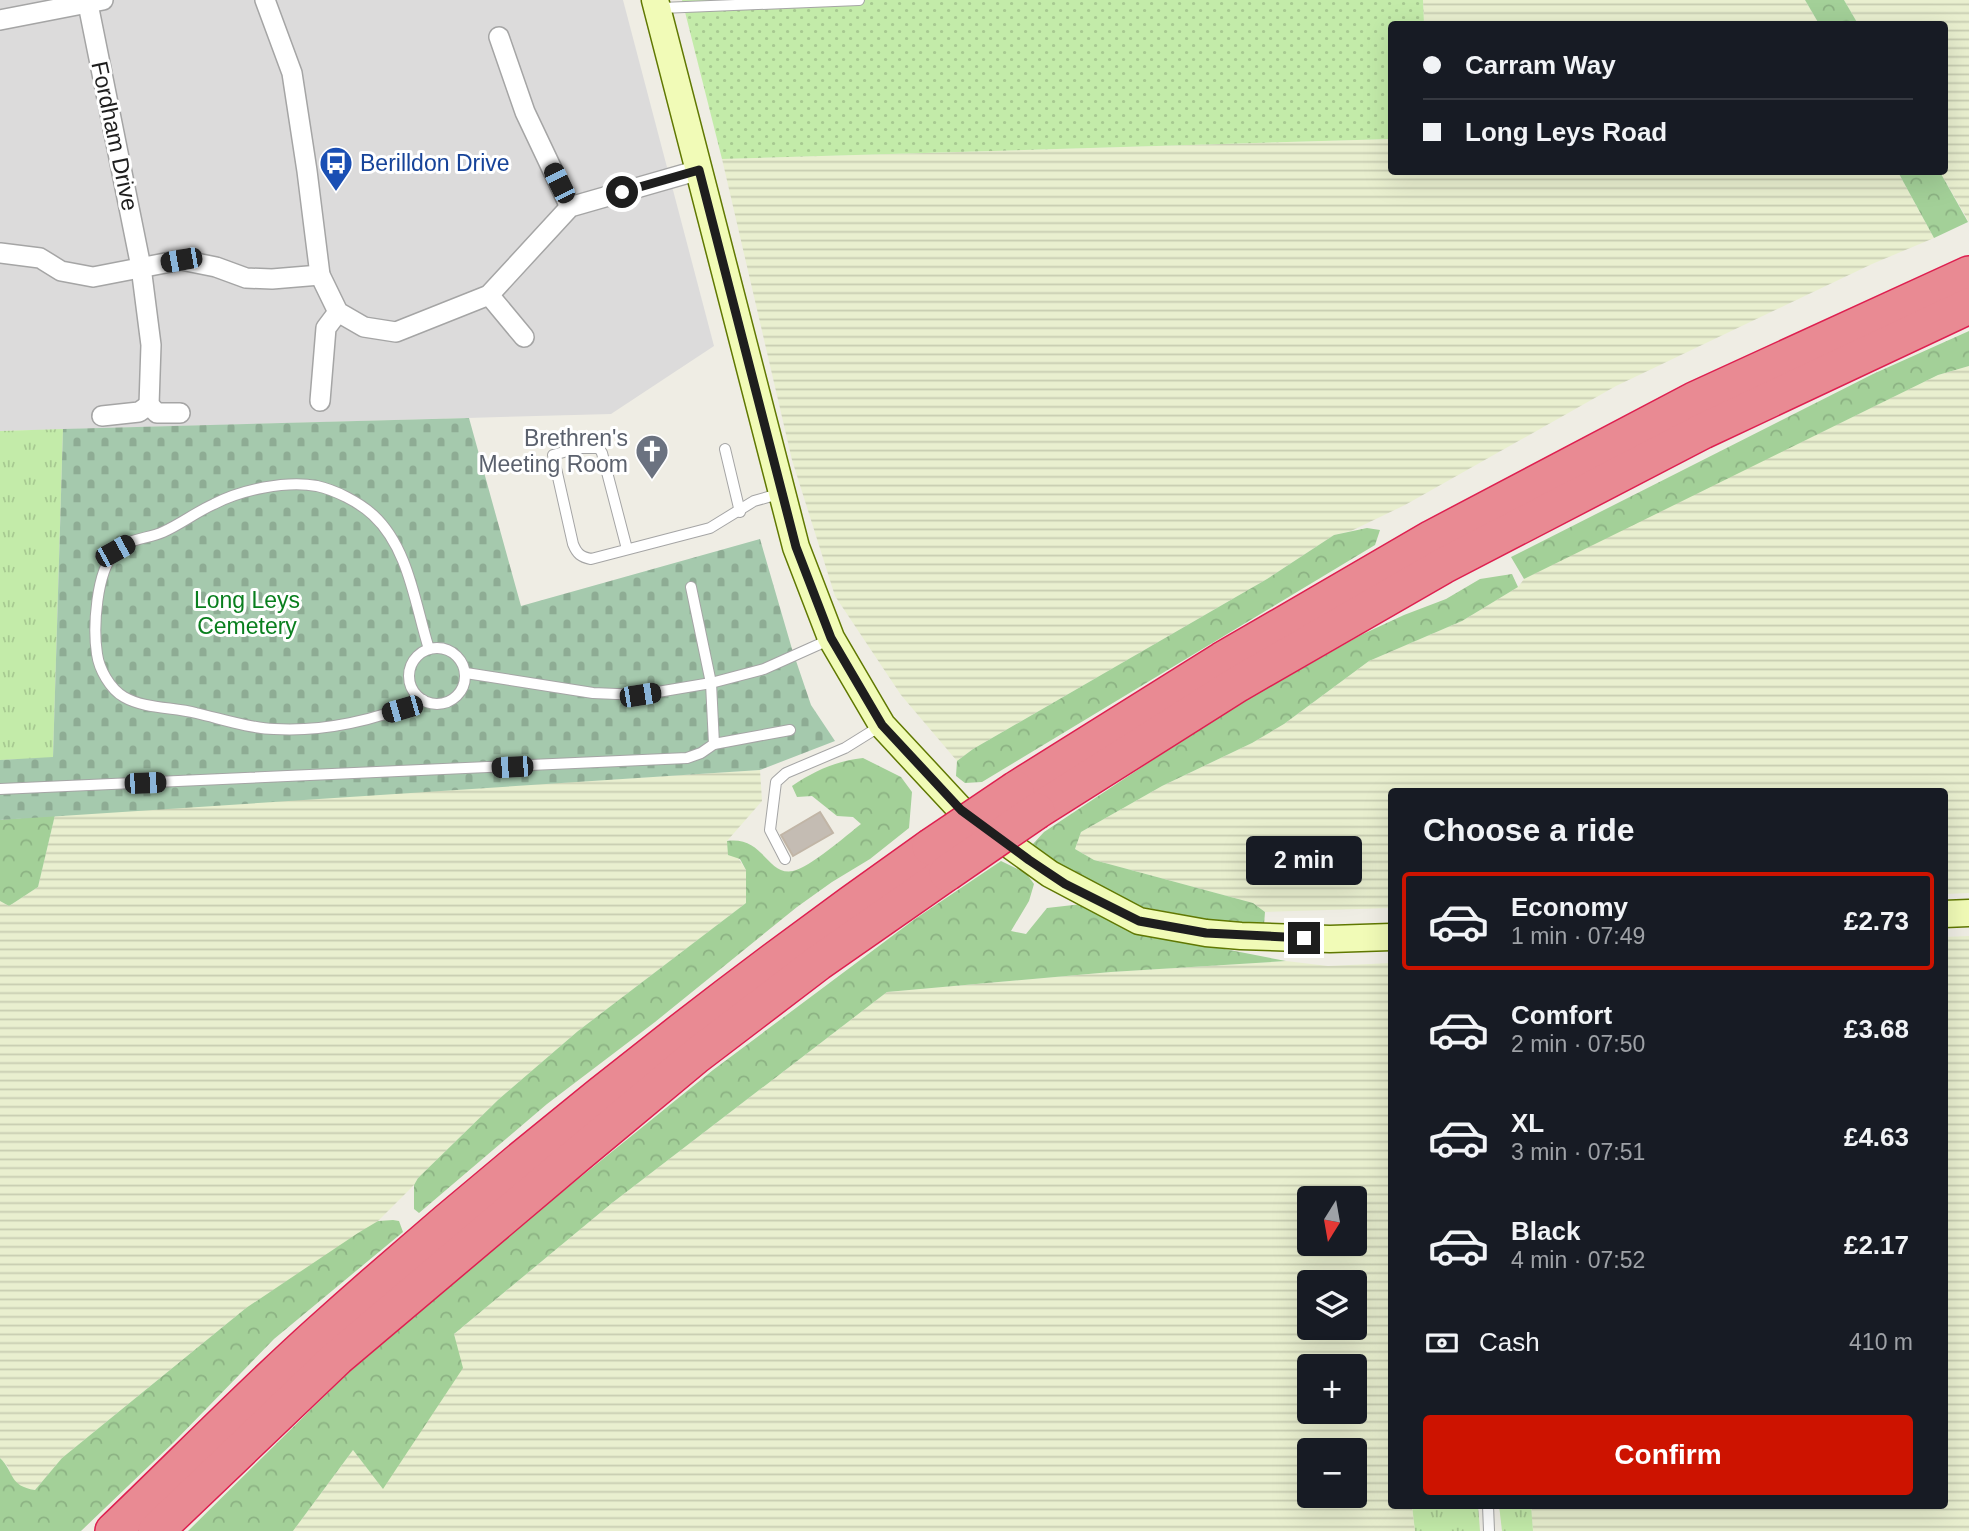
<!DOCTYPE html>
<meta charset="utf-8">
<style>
:root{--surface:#171b24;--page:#20242c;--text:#f1f3f6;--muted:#9ea1a6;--line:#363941;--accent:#cd1300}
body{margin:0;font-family:Helvetica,sans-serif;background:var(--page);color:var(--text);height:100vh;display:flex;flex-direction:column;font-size:26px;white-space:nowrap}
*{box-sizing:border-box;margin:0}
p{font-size:23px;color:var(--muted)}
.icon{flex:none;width:38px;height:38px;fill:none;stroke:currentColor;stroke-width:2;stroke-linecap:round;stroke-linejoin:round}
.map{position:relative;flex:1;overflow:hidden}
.side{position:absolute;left:1388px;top:788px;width:560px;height:721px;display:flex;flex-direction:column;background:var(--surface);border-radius:7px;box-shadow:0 7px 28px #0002}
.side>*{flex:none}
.top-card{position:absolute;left:1388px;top:21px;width:560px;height:154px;border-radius:7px;box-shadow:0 7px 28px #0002;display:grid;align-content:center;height:154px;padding:0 35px;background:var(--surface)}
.needle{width:46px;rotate:191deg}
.fabs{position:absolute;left:1297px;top:1186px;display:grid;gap:14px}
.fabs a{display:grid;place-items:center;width:70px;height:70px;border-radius:7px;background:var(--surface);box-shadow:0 7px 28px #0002;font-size:35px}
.end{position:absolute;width:32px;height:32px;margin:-16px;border:9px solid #1e1e1e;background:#fff;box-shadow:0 0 0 4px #fff}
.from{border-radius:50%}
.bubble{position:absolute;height:49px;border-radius:7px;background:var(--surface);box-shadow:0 7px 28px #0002;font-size:23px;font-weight:600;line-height:49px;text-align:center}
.car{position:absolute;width:21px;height:42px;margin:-21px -10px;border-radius:9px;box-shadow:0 0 5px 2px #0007;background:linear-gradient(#222 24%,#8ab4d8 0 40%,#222 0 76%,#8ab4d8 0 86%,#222 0)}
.top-card b{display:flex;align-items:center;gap:24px;height:66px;font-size:26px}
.top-card b+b{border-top:2px solid var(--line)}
.top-card i{width:18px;height:18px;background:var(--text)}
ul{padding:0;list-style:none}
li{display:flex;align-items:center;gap:21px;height:98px;margin:0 14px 10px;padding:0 21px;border:4px solid transparent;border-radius:7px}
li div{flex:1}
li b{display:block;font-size:26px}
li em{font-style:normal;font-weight:600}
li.active{border-color:var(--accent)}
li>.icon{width:63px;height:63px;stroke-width:1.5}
h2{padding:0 35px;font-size:32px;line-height:84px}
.pay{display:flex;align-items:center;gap:18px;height:77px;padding:0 35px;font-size:26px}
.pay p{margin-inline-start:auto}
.button{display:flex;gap:14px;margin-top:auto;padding:14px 35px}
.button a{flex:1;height:80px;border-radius:7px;background:var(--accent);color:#fff;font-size:28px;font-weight:600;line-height:80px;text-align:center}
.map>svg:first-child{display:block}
.residential{fill:#dcdbdb}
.farmland{fill:url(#farmland-rules);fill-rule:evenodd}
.grass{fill:url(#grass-tufts)}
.forest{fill:url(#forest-crowns)}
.cemetery{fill:url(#cemetery-stones)}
.garden{fill:url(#garden-dots)}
.building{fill:#c4bcb3;stroke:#c1b5a6;stroke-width:2}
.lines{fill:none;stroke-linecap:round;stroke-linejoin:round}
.lane-casing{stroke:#a5a5a5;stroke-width:12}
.street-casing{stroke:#a5a5a5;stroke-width:22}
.secondary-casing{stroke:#607802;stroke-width:29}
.highway-casing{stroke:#de2050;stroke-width:38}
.lane{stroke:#fff;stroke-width:10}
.street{stroke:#fff;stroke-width:19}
.secondary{stroke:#f1fbb7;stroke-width:26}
.highway{stroke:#e98a93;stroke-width:35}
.highway-bridge-casing{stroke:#de2050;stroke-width:38;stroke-linecap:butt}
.highway-bridge{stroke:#e98a93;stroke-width:35}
.route{stroke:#1e1e1e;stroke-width:9}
.labels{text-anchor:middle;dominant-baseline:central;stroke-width:6;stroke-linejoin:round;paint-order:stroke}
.street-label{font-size:23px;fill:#1e1e1e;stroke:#fff}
.transit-label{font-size:23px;fill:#164399;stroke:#fff;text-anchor:start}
.worship-label{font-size:23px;fill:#5b616d;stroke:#fff;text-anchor:end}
.park-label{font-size:23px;fill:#097f1e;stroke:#fff}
</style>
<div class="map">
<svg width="1969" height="1531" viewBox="0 0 1969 1531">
<defs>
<pattern id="farmland-rules" width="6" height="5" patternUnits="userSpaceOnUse" patternTransform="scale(1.75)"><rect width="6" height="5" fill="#e9efcf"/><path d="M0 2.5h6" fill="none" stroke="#c7ccb1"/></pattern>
<pattern id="grass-tufts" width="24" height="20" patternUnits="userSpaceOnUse" patternTransform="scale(1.75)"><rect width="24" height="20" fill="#c3eba9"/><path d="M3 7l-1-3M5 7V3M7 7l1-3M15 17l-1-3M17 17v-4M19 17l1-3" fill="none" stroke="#a7c991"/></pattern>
<pattern id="forest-crowns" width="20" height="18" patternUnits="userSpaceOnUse" patternTransform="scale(1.75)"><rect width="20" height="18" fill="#a3d098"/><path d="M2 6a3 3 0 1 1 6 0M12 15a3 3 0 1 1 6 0" fill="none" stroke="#8cb283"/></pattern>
<pattern id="cemetery-stones" width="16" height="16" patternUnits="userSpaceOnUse" patternTransform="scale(1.75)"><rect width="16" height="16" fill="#a5c9ad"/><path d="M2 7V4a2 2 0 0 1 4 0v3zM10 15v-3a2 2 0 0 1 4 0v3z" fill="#8eac94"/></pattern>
<pattern id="garden-dots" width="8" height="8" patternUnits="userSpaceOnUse" patternTransform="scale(1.75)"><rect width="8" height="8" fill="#c3eba9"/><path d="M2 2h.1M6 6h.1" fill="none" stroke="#a7c991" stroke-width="1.8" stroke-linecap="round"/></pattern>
</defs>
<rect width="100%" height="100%" fill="#efede4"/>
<polygon class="residential" points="0,0 623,0 714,346 611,414 0,431"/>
<g class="farmland">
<polygon points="1423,0 1805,0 1819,24 1424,24"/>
<polygon points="1844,0 1969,0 1969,222 1940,172 1944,172 1944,24 1858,24"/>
<polygon points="1391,139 1391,172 1898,172 1934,238 1872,264 1616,386 1405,505 1351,531 1334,535 1267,579 973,749 957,761 901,695 835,596 792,460 722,159"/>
<polygon points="1969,366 1969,893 1944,894 1944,791 1391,791 1391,908 1265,912 1253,903 1094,860 1075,849 1081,832 1162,786 1252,743 1284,724 1369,661 1462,621 1518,587 1524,579 1621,530 1938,375"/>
<polygon points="760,770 762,801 727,841 746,870 746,903 578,1031 499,1099 418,1178 414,1185 378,1221 246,1308 62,1458 35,1490 23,1488 14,1482 8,1467 0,1458 0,901 9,906 38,887 55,815"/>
<polygon points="1969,936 1969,1531 1533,1531 1531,1505 1944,1505 1944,937"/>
<path d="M1286,961L1328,966L1391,963V1505H1412L1415,1531H293L353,1450L383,1488L462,1368L454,1334L612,1203L887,992L1111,972ZM1309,1199H1354V1244H1309ZM1309,1283H1354V1328H1309ZM1309,1367H1354V1412H1309ZM1309,1451H1354V1496H1309Z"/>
</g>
<g class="grass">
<polygon points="63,429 53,758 0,760 0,431"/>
<polygon points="1412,1505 1478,1505 1480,1531 1415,1531"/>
<polygon points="1499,1505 1531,1505 1533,1531 1502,1531"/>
</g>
<g class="forest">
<polygon points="1805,0 1844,0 1858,24 1819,24"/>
<polygon points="1898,172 1940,172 1968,222 1934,238"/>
<polygon points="1969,331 1969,366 1938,375 1524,579 1511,557 1873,374"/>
<polygon points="1367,528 1380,530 1375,545 982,782 965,783 956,776 957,761 973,749 1267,579 1334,535"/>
<polygon points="1512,574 1518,587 1462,621 1369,661 1284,724 1252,743 1162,786 1081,832 1075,849 1094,860 1253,903 1265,912 1264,925 1216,921 1142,907 1030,853 1032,845 1044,832 1222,714 1361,635 1404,615 1446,599 1480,579"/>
<path d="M863,758L901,777L912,792L909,828L870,859L832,882L797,907L655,1022L547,1104L419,1213L414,1209V1185L418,1178L499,1099L578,1031L746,903V870L740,859L728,855L727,841C764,836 767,876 793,871C809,868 847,835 861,824L853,817L837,816L812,796L797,797L792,786C814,771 836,761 863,758Z"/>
<polygon points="55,815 38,887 9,906 0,901 0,820"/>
<polygon points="1001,861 1026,873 1034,884 1029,901 1011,931 1026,934 1047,908 1082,904 1209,946 1286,961 1111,972 887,992 612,1203 454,1334 463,1368 383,1489 353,1450 293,1531 188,1531 347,1374 499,1243 713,1070 915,919"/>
<path d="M393,1220L399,1221L403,1232L274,1339L173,1443L81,1531H0V1458C15,1473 9,1486 35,1490L62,1458L246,1308L358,1233L378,1221Z"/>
</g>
<polygon class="cemetery" points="469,418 521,606 760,539 792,649 811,705 835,741 760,770 0,820 0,760 53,757 63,429"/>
<polygon class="garden" points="682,0 1423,0 1424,24 1391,24 1391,139 722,159"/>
<polygon class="building" points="820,812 833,833 793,856 781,835"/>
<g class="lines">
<defs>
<g id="lane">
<polyline points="661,8 859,0"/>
<polyline points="725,449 740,512"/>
<path d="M627,549L602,453L599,448H578L553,455L573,544C577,554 581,557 591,559L710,528L754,501L782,493"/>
<polyline points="691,587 711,683 714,744 790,730"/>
<circle cx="437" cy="676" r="28"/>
<polyline points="466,673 593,693 640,695 711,683 764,669 831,639"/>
<path d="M423,700C377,720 324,732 274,729C248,728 222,719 196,713C173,707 145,709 124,697C110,689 99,669 97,654C93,628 96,572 115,552C127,538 148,539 163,532C181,524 196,512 214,504C241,490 286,480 317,486C335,490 359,502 373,515C409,548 415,605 429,649"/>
<polyline points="0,789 687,758 701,753 714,744"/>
<polyline points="785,859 770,830 776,782 786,773 845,748 882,725"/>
<polyline points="1488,1505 1489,1531"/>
</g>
<g id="street">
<polyline points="265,0 292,73 307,171 320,275 338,312 364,327 396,332 489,295 570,207 699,170"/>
<polyline points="88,4 141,267 151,345 149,405"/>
<polyline points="0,20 103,0"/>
<polyline points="499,37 525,112 570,207"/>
<polyline points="0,253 40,258 61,271 93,277 181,260 216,267 246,278 272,279 320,275"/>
<polyline points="489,295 524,337"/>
<polyline points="320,401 326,328 338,312"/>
<polyline points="149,405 157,413 180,413"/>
<polyline points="102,416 139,412 149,405"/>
</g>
<g id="secondary">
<polyline points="655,0 796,547 831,638 882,725 961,810 1050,874 1139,921 1206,933 1241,936 1330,939 1391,937"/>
<polyline points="1944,914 1969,913"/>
</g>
<g id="highway">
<polyline points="1016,789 1222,660 1432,538 1694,400 1969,274"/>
<polyline points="1037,811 1238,684 1443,566 1703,431 1969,306"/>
<path d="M113,1531C181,1466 248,1397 318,1334C512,1160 717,997 930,847"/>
<polyline points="156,1531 337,1358 576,1156 696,1056 818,963 947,873"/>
</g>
</defs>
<use href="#lane" class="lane-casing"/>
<use href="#street" class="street-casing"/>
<use href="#secondary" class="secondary-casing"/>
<use href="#highway" class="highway-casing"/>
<use href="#lane" class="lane"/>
<use href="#street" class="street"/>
<use href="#secondary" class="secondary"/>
<use href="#highway" class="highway"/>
<defs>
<g id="highway-bridge">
<polyline points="930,847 1016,789"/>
<polyline points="947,873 1037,811"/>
</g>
</defs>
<use href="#highway-bridge" class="highway-bridge-casing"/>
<use href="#highway-bridge" class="highway-bridge"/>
</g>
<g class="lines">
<polyline class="route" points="622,192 699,170 796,547 831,638 882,725 961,810 1029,860 1065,884 1139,921 1206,933 1304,938"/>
</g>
<defs>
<symbol id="bus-pin" viewBox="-11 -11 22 30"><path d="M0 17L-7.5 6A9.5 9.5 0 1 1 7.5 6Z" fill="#1a4fb4" stroke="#fff"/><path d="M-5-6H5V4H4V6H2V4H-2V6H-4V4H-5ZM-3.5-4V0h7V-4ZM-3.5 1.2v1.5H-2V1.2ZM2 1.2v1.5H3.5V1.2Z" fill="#fff"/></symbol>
<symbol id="church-pin" viewBox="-11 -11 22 30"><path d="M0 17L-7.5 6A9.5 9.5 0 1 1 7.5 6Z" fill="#6b7280" stroke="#fff"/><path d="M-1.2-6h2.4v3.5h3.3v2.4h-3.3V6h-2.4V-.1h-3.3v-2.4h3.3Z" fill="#fff"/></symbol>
</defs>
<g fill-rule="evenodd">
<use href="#bus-pin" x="317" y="144" width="38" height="52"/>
<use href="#church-pin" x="633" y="432" width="38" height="52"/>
</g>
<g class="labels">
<g class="street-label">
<text transform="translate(115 136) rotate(78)">Fordham Drive</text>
</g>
<g class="transit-label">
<text x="360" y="163">Berilldon Drive</text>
</g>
<g class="worship-label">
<text x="628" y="438">Brethren's<tspan x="628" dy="26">Meeting Room</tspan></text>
</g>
<g class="park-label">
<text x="247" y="600">Long Leys<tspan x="247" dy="26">Cemetery</tspan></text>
</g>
</g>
</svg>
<div class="fabs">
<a><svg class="needle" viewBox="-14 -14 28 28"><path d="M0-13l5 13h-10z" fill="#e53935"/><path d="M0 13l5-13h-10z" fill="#9ea1a6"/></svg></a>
<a><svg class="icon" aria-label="layers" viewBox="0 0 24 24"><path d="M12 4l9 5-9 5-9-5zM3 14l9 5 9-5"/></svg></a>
<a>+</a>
<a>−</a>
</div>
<i class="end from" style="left:622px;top:192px"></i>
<i class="end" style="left:1304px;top:938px"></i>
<div class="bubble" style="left:1246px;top:836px;width:116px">2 min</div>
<i class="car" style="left:559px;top:183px;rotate:334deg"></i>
<i class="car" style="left:181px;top:260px;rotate:260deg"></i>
<i class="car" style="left:115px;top:551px;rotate:61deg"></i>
<i class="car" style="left:640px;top:695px;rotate:81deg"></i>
<i class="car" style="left:402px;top:709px;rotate:254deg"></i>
<i class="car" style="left:512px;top:767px;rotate:267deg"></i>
<i class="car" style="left:145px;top:783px;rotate:88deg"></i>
<div class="top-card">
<b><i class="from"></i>Carram Way</b>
<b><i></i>Long Leys Road</b>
</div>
<section class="side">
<h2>Choose a ride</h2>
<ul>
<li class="active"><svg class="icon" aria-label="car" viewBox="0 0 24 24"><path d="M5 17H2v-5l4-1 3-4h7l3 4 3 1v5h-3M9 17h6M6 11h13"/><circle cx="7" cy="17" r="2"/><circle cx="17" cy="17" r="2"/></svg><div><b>Economy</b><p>1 min · 07:49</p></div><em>£2.73</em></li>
<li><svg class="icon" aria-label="car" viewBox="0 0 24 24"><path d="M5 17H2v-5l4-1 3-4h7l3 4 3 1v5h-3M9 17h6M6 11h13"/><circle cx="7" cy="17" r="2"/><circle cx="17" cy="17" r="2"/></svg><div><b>Comfort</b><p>2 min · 07:50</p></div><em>£3.68</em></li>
<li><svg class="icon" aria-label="car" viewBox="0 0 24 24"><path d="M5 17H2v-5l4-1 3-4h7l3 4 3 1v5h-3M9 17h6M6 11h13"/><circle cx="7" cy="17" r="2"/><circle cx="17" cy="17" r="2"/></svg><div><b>XL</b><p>3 min · 07:51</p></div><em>£4.63</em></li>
<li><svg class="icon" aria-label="car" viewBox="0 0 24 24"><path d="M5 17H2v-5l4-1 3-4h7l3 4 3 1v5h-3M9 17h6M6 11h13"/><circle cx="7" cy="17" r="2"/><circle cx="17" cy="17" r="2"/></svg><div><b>Black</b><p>4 min · 07:52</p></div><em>£2.17</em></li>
</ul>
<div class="pay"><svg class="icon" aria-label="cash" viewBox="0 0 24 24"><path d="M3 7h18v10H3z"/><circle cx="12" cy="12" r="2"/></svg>Cash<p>410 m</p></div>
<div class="button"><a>Confirm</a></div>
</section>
</div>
